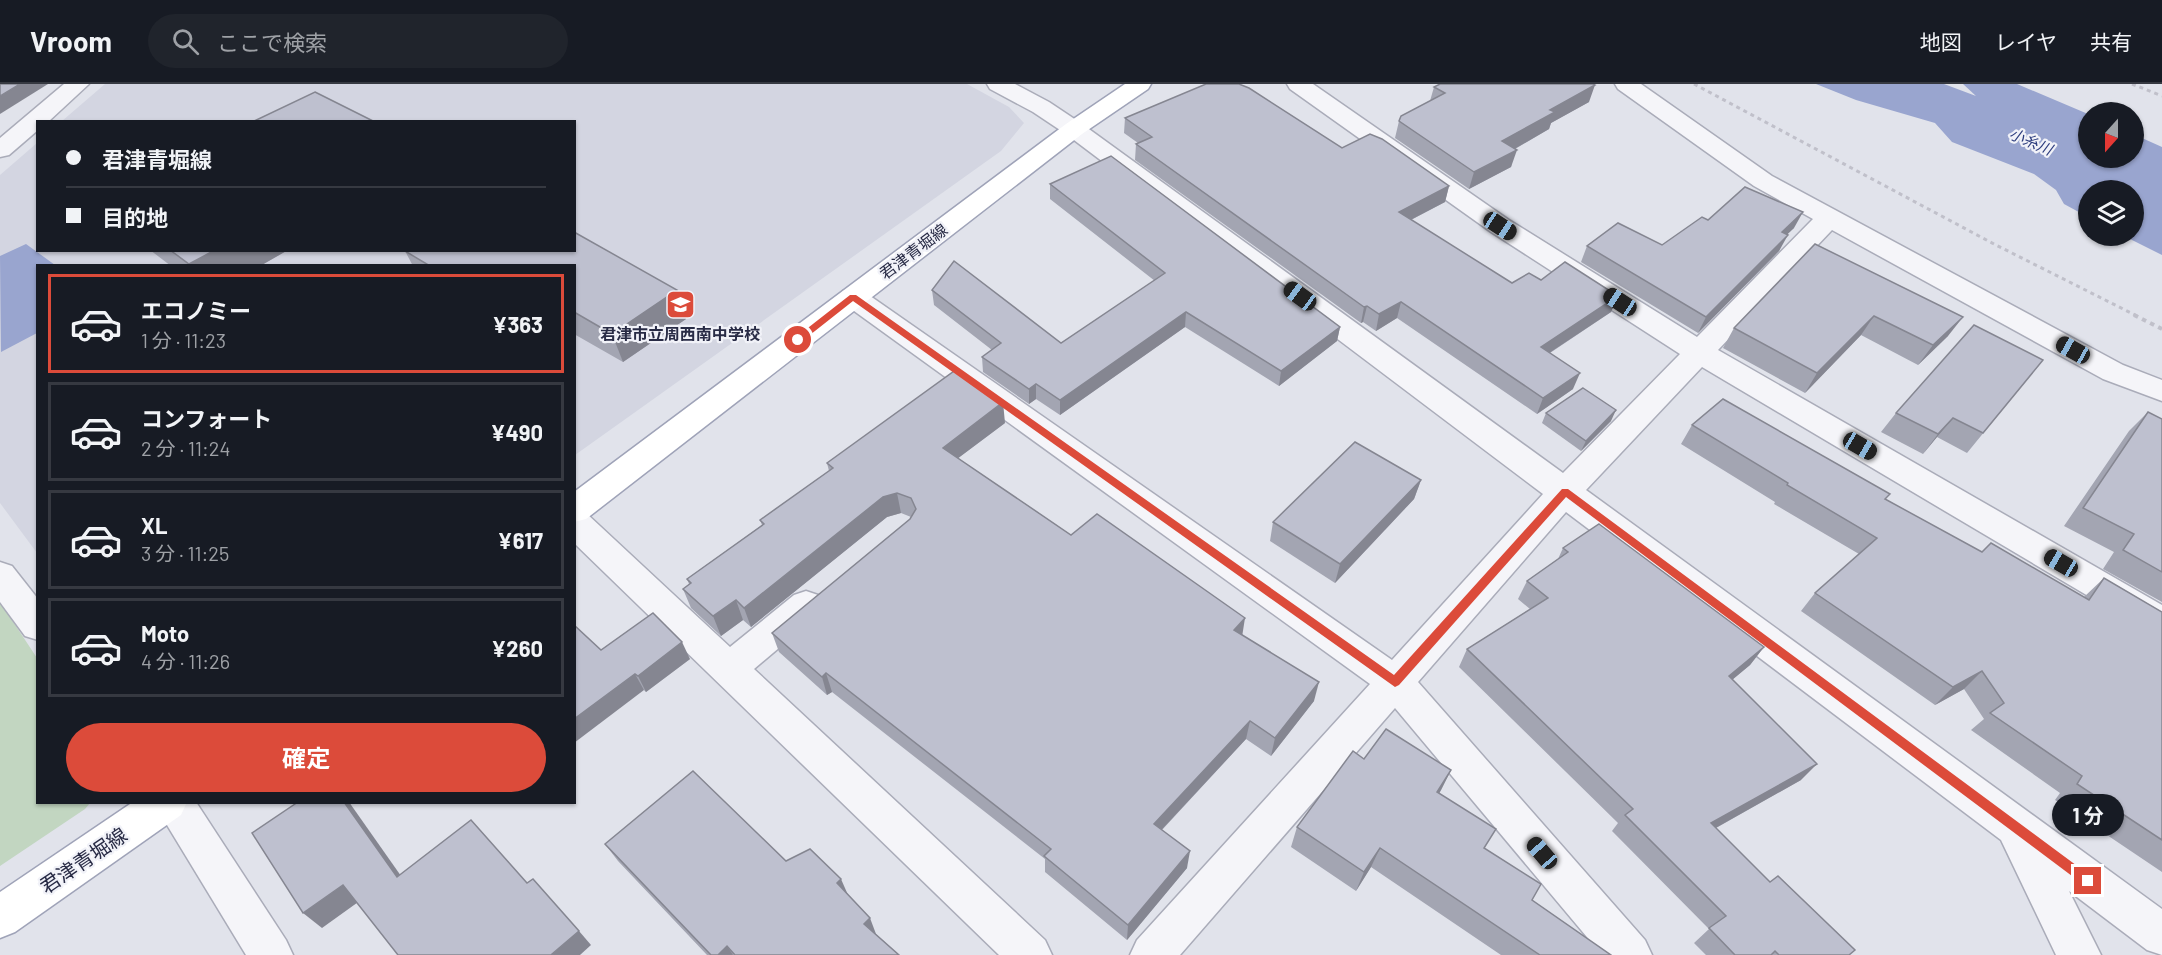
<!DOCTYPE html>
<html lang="ja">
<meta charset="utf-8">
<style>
:root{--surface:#171b24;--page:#20242c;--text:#f1f3f6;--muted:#9ea1a6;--line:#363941;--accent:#dc4b3a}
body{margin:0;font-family:Barlow,"Noto Sans JP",sans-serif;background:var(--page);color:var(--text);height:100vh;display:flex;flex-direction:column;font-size:22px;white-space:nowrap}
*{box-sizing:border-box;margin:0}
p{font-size:20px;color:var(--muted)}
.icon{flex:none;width:33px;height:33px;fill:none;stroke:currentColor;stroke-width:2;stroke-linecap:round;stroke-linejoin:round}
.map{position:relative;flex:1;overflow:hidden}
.panel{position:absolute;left:36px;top:180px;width:540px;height:540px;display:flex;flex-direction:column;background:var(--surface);border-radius:0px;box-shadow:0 2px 4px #0004}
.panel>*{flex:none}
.guide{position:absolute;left:36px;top:36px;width:540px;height:132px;border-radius:0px;box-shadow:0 2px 4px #0004;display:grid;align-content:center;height:132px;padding:0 30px;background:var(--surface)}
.needle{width:39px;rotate:201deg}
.buttons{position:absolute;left:2078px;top:18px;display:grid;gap:12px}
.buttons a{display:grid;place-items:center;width:66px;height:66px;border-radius:50%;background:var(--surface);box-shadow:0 2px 4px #0004;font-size:30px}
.end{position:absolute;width:27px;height:27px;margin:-14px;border:8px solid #dc4b3a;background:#fff;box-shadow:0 0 0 3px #fff}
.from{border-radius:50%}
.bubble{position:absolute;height:42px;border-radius:21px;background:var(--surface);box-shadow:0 2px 4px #0004;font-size:20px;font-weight:700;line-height:42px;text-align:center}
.car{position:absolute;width:18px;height:36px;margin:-18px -9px;border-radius:8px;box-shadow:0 0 4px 2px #0007;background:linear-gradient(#222 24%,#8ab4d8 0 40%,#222 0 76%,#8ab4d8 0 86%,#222 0)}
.guide b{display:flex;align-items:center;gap:21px;height:57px;font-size:22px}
.guide b+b{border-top:2px solid var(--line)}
.guide i{width:15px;height:15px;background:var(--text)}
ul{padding:10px 0 0;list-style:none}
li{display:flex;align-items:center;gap:18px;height:99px;margin:0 12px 9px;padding:0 18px;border:3px solid var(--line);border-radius:0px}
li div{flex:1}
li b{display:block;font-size:22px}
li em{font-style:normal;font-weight:700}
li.on{border-color:var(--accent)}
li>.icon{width:54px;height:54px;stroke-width:1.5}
.action{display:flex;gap:12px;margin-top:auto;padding:12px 30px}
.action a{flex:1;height:69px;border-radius:36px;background:var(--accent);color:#fff;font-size:24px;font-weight:700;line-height:69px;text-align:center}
header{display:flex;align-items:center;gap:36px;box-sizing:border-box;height:84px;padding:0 30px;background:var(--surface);border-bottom:2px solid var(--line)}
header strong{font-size:28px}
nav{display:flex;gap:33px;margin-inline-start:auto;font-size:21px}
.search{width:420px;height:54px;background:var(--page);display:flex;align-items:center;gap:15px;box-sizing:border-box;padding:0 21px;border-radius:33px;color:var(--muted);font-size:22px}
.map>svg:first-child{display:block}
.built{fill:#d3d5e1}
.green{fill:#c2d6c1}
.water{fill:#99a5cf}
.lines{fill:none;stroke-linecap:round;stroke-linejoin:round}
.minor-casing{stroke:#aaacb9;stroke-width:3}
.major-casing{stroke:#9fa3b8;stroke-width:3}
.path-far1{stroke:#c0c0ca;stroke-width:3;stroke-dasharray:4 4;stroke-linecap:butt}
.path{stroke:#c0c0ca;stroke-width:4;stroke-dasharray:4.5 4.5;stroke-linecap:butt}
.minor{fill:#f5f5f9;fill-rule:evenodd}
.major{fill:#fff;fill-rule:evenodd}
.wall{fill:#a3a5b2}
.shaded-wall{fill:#858691}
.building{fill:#bec0cf;stroke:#858691;stroke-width:1.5}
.route{fill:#dc4b3a}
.labels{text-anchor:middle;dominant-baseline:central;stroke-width:4.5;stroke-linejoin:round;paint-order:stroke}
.far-water-label{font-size:15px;font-style:italic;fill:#2d3d7e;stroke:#f1f2f8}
.street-label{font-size:16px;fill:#282b45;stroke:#f1f2f8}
.poi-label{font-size:16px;font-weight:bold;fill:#282b45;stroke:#f1f2f8}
.near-street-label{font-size:20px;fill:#282b45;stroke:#f1f2f8}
</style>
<header>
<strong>Vroom</strong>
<div class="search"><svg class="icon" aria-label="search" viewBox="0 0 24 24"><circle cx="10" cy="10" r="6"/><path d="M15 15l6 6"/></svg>ここで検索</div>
<nav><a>地図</a><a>レイヤ</a><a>共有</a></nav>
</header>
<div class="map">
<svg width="2162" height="871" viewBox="0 0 2162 871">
<rect width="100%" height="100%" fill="#e1e3eb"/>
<polygon class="built" points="105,0 967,0 1009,23 1024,39 1001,67 575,371 574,182 38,182 37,469 0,419 0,91 37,59 38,166 574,166 574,38 62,37"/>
<polygon class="green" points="0,518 37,574 38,718 90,719 85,725 0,782"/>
<g class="water">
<polygon points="1816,0 1944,0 1976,12 1963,0 2017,0 2088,30 2088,74 2133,74 2133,50 2162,63 2162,171 2124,152 2133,152 2133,106 2088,106 2088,133 2064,120 2056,106 2034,90 1952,58 1935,39 1856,16"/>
<polygon points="26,160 55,181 38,182 37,249 1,268 0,172"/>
</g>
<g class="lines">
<defs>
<g id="minor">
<polygon points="64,0 89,0 48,38 38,38 38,46 9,71 0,73 0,54"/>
<polygon points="987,0 1015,0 1049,18 1082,40 1563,389 1680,270 1491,148 1290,5 1287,0 1313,0 1509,136 1697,253 1813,135 1754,102 1618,5 1615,0 1641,0 1772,92 2123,281 2162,296 2162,317 2103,295 1832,146 1718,266 2162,521 2162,553 2149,548 1702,283 1586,406 2162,825 2162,871 2147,866 2069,807 2101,871 2056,871 2001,756 1566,428 1418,598 1645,856 1652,871 1602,871 1395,624 1180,871 1130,871 1137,856 1370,600 843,219 839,213 843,207 853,204 863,207 1392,576 1543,410 1066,50 1033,28 990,5"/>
<polygon points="574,425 586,429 730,563 794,511 806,507 818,511 823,521 818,531 754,585 1045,856 1052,871 999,871 574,459"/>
<polygon points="0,478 12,482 38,515 38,556 25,552 0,518"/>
<polygon points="153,718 196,718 286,856 293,871 246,871"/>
</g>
<g id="major">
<polygon points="1125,0 1151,0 1148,5 1082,50 586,435 574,438 574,408 1066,40"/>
<polygon points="133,718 187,718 181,731 15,848 0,854 0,808"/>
</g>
</defs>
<use href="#minor" class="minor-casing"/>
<use href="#major" class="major-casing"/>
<g class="path-far1">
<polyline points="1694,0 1994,160 2137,232"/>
<polyline points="2132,0 2162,12"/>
</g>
<polyline class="path" points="2134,231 2162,245"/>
<use href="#minor" class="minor"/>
<use href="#major" class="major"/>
</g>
<g class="wall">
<polygon points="1434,3 1589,18 1551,39 1549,45 1515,65 1511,83 1469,105 1395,54 1399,37 1430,17"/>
<polygon points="1125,34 1342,64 1449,102 1445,118 1411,136 1512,199 1541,196 1618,212 1611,228 1550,269 1573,305 1537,330 1397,234 1376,247 1363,238 1361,239 1135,76 1136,60 1138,59 1124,49"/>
<polygon points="1050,100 1340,243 1337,257 1279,302 1185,243 1060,331 1036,315 1029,320 983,288 982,273 992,266 934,221 932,206 1061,259 1155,197 1050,115"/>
<polygon points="1708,136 1794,144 1787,150 1779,167 1698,249 1581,178 1587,162 1662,161"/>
<polygon points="1815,160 1948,252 1918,281 1861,251 1805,309 1723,264 1734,244"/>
<polygon points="150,166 288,166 260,182 171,182"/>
<polygon points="574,166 686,235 623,278 574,250 574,182 413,182 405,167"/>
<polygon points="2043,276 1967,369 1937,353 1923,370 1881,348 1896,329"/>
<polygon points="2148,328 2162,335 2162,518 2103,485 2114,468 2064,442 2129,347"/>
<polygon points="1546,329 1611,337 1581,367 1542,339"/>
<polygon points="1005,339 958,374 1071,451 1242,551 1314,617 1271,672 1246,655 1162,746 1187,784 1127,856 1045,788 1045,775 832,608 827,611 779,568 772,549 910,435 911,433 901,429 887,433 751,543 743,536 721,552 691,524 683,505 689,500 687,495 762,441 760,436 829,387 827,379"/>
<polygon points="1692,341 1886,416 1982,468 2084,513 2104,494 2162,528 2162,788 2055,716 2060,709 1971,646 1984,635 1964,605 1935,621 1801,527 1815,509 1859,470 1774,420 1775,418 1681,360"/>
<polygon points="1421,396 1414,415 1335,499 1270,457 1273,438"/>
<polygon points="1563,464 1764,563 1750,581 1732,596 1801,696 1716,744 1770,798 1849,871 1706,871 1694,859 1709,845 1612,747 1618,739 1459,583 1467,565 1530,525 1518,515 1527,497 1558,475"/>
<polygon points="601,566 690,575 646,608"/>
<polygon points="1364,675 1451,686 1439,710 1484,764 1532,816 1611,871 1501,871 1371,783 1356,807 1291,763 1297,743"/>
<polygon points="605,760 786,777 847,810 876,850 899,871 707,871 618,777"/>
</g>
<g class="shaded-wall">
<polygon points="20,0 48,0 0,30 0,12"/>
<polygon points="1595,1 1589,18 1551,39 1549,45 1497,75 1502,57 1550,26"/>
<polygon points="1517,66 1511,83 1469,105 1474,88"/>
<polygon points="1449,102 1445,118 1395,144 1399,128"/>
<polygon points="1803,128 1794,144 1773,164 1782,148"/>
<polygon points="1788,151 1779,167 1698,249 1706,233"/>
<polygon points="215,166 288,166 260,182 190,182 189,180"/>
<polygon points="677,206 686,235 623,278 612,250"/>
<polygon points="1618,212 1611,228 1534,279 1541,263"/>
<polygon points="1401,218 1397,234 1376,247 1379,230"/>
<polygon points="1367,222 1363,238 1361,239 1364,223"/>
<polygon points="1186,228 1185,243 1060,331 1060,316"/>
<polygon points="1874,232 1861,251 1805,309 1817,289"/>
<polygon points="1963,233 1948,252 1918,281 1933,261"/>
<polygon points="1340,243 1337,257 1279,302 1281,287"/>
<polygon points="1580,289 1573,305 1537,330 1543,314"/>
<polygon points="1036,300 1036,315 1029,320 1029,305"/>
<polygon points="1003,318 1005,339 945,384 943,364"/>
<polygon points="1616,326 1611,337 1581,367 1586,357"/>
<polygon points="1953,334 1937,353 1923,370 1938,350"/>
<polygon points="1421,396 1414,415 1335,499 1340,480"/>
<polygon points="897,409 901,429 887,433 751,543 744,524 883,413"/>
<polygon points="736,516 743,536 721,552 713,532"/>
<polygon points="1245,534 1242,553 1234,546"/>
<polygon points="682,558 690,575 646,608 638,592"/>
<polygon points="1764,563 1750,581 1715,610 1729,592"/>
<polygon points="1982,587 1964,605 1935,621 1953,603"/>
<polygon points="826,589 832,608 827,611 822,593"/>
<polygon points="635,590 644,606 574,659 574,635"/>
<polygon points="1319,598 1314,617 1271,672 1275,654"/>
<polygon points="1250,637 1246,655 1152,756 1154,740"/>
<polygon points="1817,680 1801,696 1696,755 1711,739"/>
<polygon points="1451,686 1441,706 1427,729 1437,708"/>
<polygon points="344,718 349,718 413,809 397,793"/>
<polygon points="1380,764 1371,783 1356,807 1364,788"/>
<polygon points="1190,767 1187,784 1127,856 1128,841"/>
<polygon points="841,795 848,811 837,799"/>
<polygon points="343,801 361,816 322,844 303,829"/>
<polygon points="870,834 876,850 864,840"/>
<polygon points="579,847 591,861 580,871 554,871 552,870"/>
<polygon points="727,862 733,871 718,871"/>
</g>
<g class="building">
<polygon points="0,0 20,0 0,12"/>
<polygon points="1206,0 1239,0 1249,4 1342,64 1370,50 1382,55 1449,102 1399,128 1512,199 1529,189 1541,196 1565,178 1618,212 1541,263 1580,289 1543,314 1401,218 1379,230 1367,222 1364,223 1136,60 1152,53 1125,34"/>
<polygon points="1440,0 1593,0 1595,1 1550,26 1555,28 1502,57 1517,66 1474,88 1399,37 1401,32 1445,9 1434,3"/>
<polygon points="315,8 375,38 252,38"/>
<polygon points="1111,72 1340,243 1281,287 1186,228 1060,316 1036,300 1029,305 982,273 1001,259 932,206 954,177 1061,259 1165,189 1050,100"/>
<polygon points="1745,103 1803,128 1782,148 1788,151 1706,233 1587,162 1618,139 1662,161 1702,133 1708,136"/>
<polygon points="574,148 677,206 612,250 574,228 574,182 430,182 405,167 574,166"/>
<polygon points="1815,160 1963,233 1933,261 1874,232 1817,289 1734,244"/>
<polygon points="170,166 215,166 189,180"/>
<polygon points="1974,241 2043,276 1983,349 1953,334 1938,350 1896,329"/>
<polygon points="957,285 1003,318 943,364 1071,451 1097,430 1245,534 1234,546 1319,598 1275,654 1250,637 1154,740 1190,767 1128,841 1044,772 1051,765 826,589 822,593 772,549 910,435 916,425 911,414 897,409 883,413 744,524 736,516 713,532 683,505 691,499 687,495 764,440 760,436 833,384 827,379"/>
<polygon points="1583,304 1616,326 1586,357 1546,329"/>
<polygon points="1723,315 1890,410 1885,415 1982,468 1991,459 2089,516 2104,494 2162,528 2162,756 2077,700 2082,692 1990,629 2004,619 1982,587 1953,603 1815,509 1877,454 1787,401 1788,399 1692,341"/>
<polygon points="2148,328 2162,335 2162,488 2123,466 2134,450 2083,424"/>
<polygon points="1355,358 1421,396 1340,480 1273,438"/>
<polygon points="1599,440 1764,563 1729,592 1817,680 1711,739 1770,798 1778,792 1855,866 1849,871 1779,871 1775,867 1771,871 1735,871 1709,844 1726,832 1625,731 1633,725 1467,565 1548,514 1527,497 1568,468 1563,464"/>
<polygon points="653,529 682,558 638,592 635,590 574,635 574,541 601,566"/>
<polygon points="1386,645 1451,686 1437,708 1496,745 1484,764 1541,800 1532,816 1611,871 1540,871 1380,764 1364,788 1297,743 1353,667 1364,675"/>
<polygon points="693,687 786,777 810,765 841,795 837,799 870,834 864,840 899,871 735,871 727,862 718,871 711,871 605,760"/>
<polygon points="298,718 344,718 397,793 471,736 527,799 533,795 579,847 552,870 554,871 398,871 343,801 303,829 252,749"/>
</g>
<polygon class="route" points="850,211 856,211 1394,591 1562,405 1568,405 2092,793 2092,801 2084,801 1566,413 1399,601 1395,603 853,217 801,258 795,258 795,254"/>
<defs>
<symbol id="school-square" viewBox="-11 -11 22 22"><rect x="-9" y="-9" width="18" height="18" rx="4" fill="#dc4b3a" stroke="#f1f2f8"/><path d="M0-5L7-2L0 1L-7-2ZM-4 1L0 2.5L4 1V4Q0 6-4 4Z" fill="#fff"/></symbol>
</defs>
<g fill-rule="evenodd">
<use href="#school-square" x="664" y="204" width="33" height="33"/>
</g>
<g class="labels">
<g class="far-water-label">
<text transform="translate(2031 57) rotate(23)">小糸川</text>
</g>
<g class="street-label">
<text transform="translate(913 167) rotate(-37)">君津青堀線</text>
</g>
<g class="poi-label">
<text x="680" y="249">君津市立周西南中学校</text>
</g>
<g class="near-street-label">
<text transform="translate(83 776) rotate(-34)">君津青堀線</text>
</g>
</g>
</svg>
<div class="buttons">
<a><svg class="needle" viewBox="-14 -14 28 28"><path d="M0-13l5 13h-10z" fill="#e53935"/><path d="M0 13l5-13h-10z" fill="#9ea1a6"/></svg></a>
<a><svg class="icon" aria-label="layers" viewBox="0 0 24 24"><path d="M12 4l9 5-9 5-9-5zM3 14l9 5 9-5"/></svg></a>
</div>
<i class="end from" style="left:798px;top:256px"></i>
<i class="end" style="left:2088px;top:797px"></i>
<div class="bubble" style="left:2052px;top:710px;width:72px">1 分</div>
<i class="car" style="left:1500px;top:142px;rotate:123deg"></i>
<i class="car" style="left:1300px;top:212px;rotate:306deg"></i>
<i class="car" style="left:1620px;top:218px;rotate:303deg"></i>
<i class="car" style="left:2073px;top:266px;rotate:299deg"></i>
<i class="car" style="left:1860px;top:362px;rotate:120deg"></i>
<i class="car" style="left:2061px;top:479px;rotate:300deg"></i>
<i class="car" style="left:1542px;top:769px;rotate:319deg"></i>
<div class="guide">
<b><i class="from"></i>君津青堀線</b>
<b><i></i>目的地</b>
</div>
<section class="panel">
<ul>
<li class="on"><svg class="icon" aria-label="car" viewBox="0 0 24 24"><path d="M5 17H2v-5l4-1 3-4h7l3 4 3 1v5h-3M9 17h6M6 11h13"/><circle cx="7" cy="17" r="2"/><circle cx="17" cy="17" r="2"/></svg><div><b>エコノミー</b><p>1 分 · 11:23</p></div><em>¥363</em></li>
<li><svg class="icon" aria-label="car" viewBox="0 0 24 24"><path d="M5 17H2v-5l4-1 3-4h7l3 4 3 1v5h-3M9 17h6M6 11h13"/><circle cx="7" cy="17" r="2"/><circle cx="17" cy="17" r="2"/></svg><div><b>コンフォート</b><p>2 分 · 11:24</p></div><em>¥490</em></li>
<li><svg class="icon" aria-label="car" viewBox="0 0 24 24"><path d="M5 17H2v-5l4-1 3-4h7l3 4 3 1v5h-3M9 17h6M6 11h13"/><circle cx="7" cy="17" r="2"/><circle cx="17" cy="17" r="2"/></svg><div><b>XL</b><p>3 分 · 11:25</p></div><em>¥617</em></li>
<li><svg class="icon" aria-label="car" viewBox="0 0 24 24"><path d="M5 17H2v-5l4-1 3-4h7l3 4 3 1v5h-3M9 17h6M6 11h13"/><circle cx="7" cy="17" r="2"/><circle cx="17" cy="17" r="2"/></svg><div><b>Moto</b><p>4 分 · 11:26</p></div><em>¥260</em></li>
</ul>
<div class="action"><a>確定</a></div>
</section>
</div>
